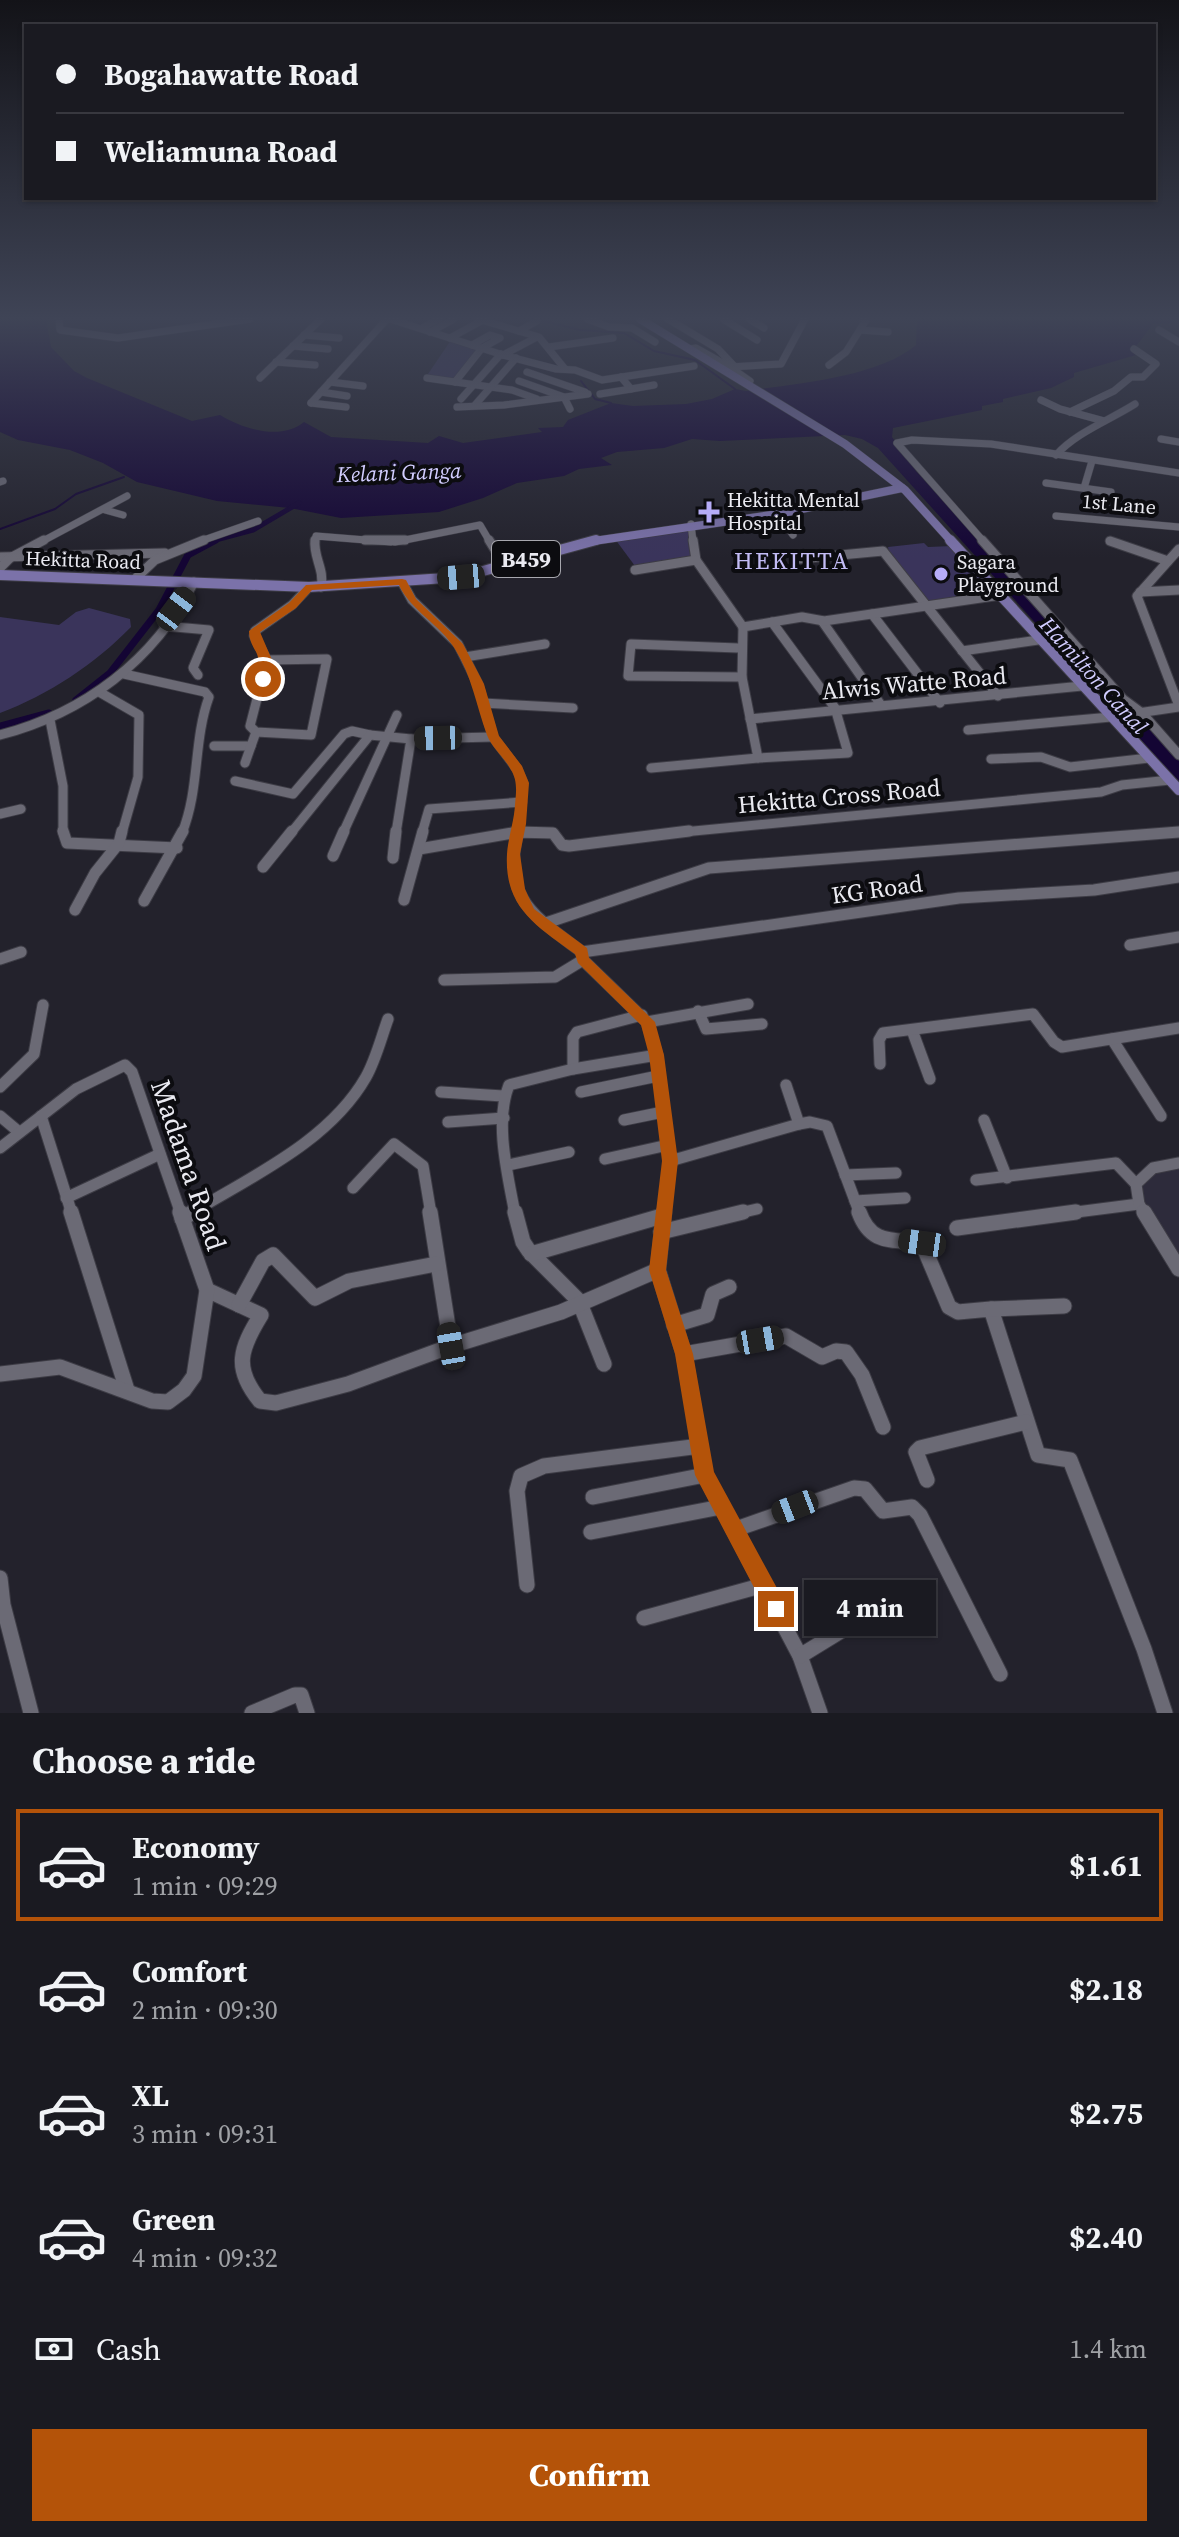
<!DOCTYPE html>
<meta charset="utf-8">
<style>
:root{--surface:#1a1a21;--page:#27272e;--text:#f1f3f6;--muted:#9fa1a5;--line:#38383f;--accent:#b45309}
body{margin:0;font-family:"Source Serif 4",serif;background:var(--page);color:var(--text);height:100vh;display:flex;flex-direction:column;font-size:30px;white-space:nowrap}
*{box-sizing:border-box;margin:0}
p{font-size:26px;color:var(--muted)}
.icon{flex:none;width:44px;height:44px;fill:none;stroke:currentColor;stroke-width:2;stroke-linecap:round;stroke-linejoin:round}
.map{position:relative;height:1713px;overflow:hidden}
.sheet{display:flex;flex-direction:column;background:var(--surface);flex:1}
.sheet>*{flex:none}
.top-card{position:absolute;left:24px;top:24px;width:1132px;height:176px;border-radius:0px;box-shadow:0 2px 6px #0004,0 0 0 2px var(--line);display:grid;align-content:center;height:176px;padding:0 32px;background:var(--surface)}
.end{position:absolute;width:36px;height:36px;margin:-18px;border:10px solid #b45309;background:#fff;box-shadow:0 0 0 4px #fff}
.from{border-radius:50%}
.bubble{position:absolute;height:56px;border-radius:0px;background:var(--surface);box-shadow:0 2px 6px #0004,0 0 0 2px var(--line);font-size:26px;font-weight:700;line-height:56px;text-align:center}
.car{position:absolute;width:24px;height:48px;margin:-24px -12px;border-radius:10px;box-shadow:0 0 6px 2px #0007;background:linear-gradient(#222 24%,#8ab4d8 0 40%,#222 0 76%,#8ab4d8 0 86%,#222 0)}
.top-card b{display:flex;align-items:center;gap:28px;height:76px;font-size:30px}
.top-card b+b{border-top:2px solid var(--line)}
.top-card i{width:20px;height:20px;background:var(--text)}
ul{padding:0;list-style:none}
li{display:flex;align-items:center;gap:24px;height:112px;margin:0 16px 12px;padding:0 16px;border:4px solid transparent;border-radius:0px}
li div{flex:1}
li b{display:block;font-size:30px}
li em{font-style:normal;font-weight:700}
li.on{border-color:var(--accent)}
li>.icon{width:72px;height:72px;stroke-width:1.5}
h2{padding:0 32px;font-size:36px;line-height:96px}
.pay{display:flex;align-items:center;gap:20px;height:88px;padding:0 32px;font-size:30px}
.pay p{margin-inline-start:auto}
.primary-button{display:flex;gap:16px;margin-top:auto;padding:16px 32px}
.primary-button a{flex:1;height:92px;border-radius:0px;background:var(--accent);color:#fff;font-size:32px;font-weight:700;line-height:92px;text-align:center}
.map>svg:first-child{display:block}
.built{fill:#2d2b3b}
.green{fill:#3a345b}
.water{fill:#140534}
.lines{fill:none;stroke-linecap:round;stroke-linejoin:round}
.stream{stroke:#140534;stroke-width:2}
.canal-far1{stroke:#140534;stroke-width:5}
.canal{stroke:#140534;stroke-width:7}
.minor-far3-casing{stroke:#3d3c45;stroke-width:8}
.minor-far2-casing{stroke:#3d3c45;stroke-width:11}
.minor-far1-casing{stroke:#3d3c45;stroke-width:13}
.minor-casing{stroke:#3d3c45;stroke-width:17}
.major-far1-casing{stroke:#3d3c45;stroke-width:9}
.major-casing{stroke:#3d3c45;stroke-width:12}
.minor-far3{stroke:#6b6a75;stroke-width:7}
.minor-far2{stroke:#6b6a75;stroke-width:9}
.minor-far1{stroke:#6b6a75;stroke-width:11}
.minor{stroke:#6b6a75;stroke-width:15}
.major-far1{stroke:#7b72a9;stroke-width:8}
.major{stroke:#7b72a9;stroke-width:10}
.route{fill:#b45309}
.poi-dot{fill:#b6acf8;stroke:#0c0c10;stroke-width:3}
.labels{text-anchor:middle;dominant-baseline:central;stroke-width:8;stroke-linejoin:round;paint-order:stroke}
.far-poi-label{font-size:20px;fill:#eaeaf1;stroke:#0c0c10;text-anchor:start}
.far-street-label{font-size:20px;fill:#eaeaf1;stroke:#0c0c10}
.far-water-label{font-size:22px;font-style:italic;fill:#d2cdff;stroke:#0c0c10}
.shield{fill:#0c0c10;stroke:#a7a7ae;stroke-width:2}
.shield-label{font-size:22px;font-weight:bold;fill:#eaeaf1}
.far-quarter-label{font-size:24px;letter-spacing:2px;fill:#c3bcf5;stroke:#0c0c10}
.street-label{font-size:24px;fill:#eaeaf1;stroke:#0c0c10}
.near-street-label{font-size:28px;fill:#eaeaf1;stroke:#0c0c10}
</style>
<div class="map">
<svg width="1179" height="1713" viewBox="0 0 1179 1713">
<rect width="100%" height="100%" fill="#23222c"/>
<polygon class="built" points="1179,1168 1179,1260 1144,1203 1141,1187 1143,1179 1157,1172"/>
<g class="green">
<polygon points="451,340 482,349 454,381 426,377"/>
<polygon points="687,526 692,557 635,566 615,539"/>
<polygon points="924,543 928,547 952,546 996,594 927,603 889,553 888,547"/>
<path d="M89,608L130,619L131,627C95,664 48,695 0,713V617L59,625L76,612Z"/>
</g>
<path class="water" d="M0,319H46L51,347L74,371L87,378L192,421L220,415C243,429 281,441 304,422L331,437L428,443L439,436L463,443L542,432L538,428L563,427L568,420L611,403L633,406L686,404L712,399L735,389L746,391C795,384 879,377 916,345L917,319H1179L1171,323L1153,324L1134,349L1136,355L1074,373V377L1051,388L1003,399V402L982,406V410L893,428L892,437L916,471L1179,761V782L878,448L862,439L845,435L720,441L692,439L664,448L617,452L601,458L612,465L579,469L564,476L517,483L483,498L439,512L341,518L290,508L217,501L137,482L103,463L70,450L18,440L0,432Z"/>
<g class="lines">
<g class="stream">
<polyline points="540,320 580,330 624,333 654,351 695,360 735,389"/>
<polyline points="581,381 595,399 611,403"/>
<polyline points="0,529 55,509 76,494 124,477"/>
</g>
<polyline class="canal-far1" points="208,542 253,530 299,503"/>
<g class="canal">
<polyline points="76,700 110,673 159,610 188,555 216,540"/>
<polyline points="0,726 49,713"/>
</g>
<defs>
<g id="minor-far3">
<polyline points="59,319 60,330 118,338 250,319"/>
<polyline points="390,319 503,355 556,369 575,370 602,380 694,366"/>
<polyline points="478,319 539,337 565,369"/>
<polyline points="587,319 609,327 632,328 655,342"/>
<polyline points="668,319 718,349 735,367"/>
<polyline points="723,319 757,340"/>
<polyline points="749,319 764,328"/>
<polyline points="422,328 439,319"/>
<polyline points="860,330 888,332"/>
<polyline points="1159,330 1179,342"/>
<polyline points="519,331 537,321"/>
<polyline points="430,332 454,319"/>
<polyline points="304,335 339,338"/>
<polyline points="450,338 483,320"/>
<polyline points="293,346 328,349"/>
<polyline points="549,347 613,338"/>
<polyline points="689,349 696,348 730,367 781,364 805,319"/>
<polyline points="503,355 537,337"/>
<polyline points="276,362 315,365"/>
<polyline points="829,365 846,352 866,320 863,319"/>
<polyline points="730,367 750,381"/>
<polyline points="527,372 585,392"/>
<polyline points="260,378 321,319"/>
<polyline points="427,378 512,390 537,399"/>
<polyline points="519,381 564,397 570,409"/>
<polyline points="330,382 363,386"/>
<polyline points="455,382 482,348 500,338 490,335 472,345"/>
<polyline points="631,389 654,385"/>
<polyline points="321,392 347,396"/>
<polyline points="600,394 631,389 621,377"/>
<polyline points="461,399 501,354"/>
<polyline points="1041,400 1060,409 1104,421"/>
<polyline points="311,403 387,319"/>
<polyline points="311,403 346,407"/>
<polyline points="475,405 516,358"/>
<polyline points="457,407 504,405 588,394"/>
<polyline points="1070,412 1114,391 1131,377 1143,377 1156,364 1134,349"/>
<polyline points="1161,439 1179,442"/>
<path d="M1056,455C1077,432 1108,421 1135,404"/>
<polyline points="0,482 3,481"/>
<polyline points="1046,483 1111,492"/>
<polyline points="1084,488 1092,461"/>
<polyline points="105,510 123,515"/>
<polyline points="778,514 793,535"/>
<polyline points="1056,516 1179,527"/>
<polyline points="691,524 693,542"/>
<polyline points="41,542 127,496"/>
<polyline points="198,542 258,521"/>
<polyline points="315,542 316,536 391,542"/>
<polyline points="395,542 480,525 490,542"/>
<polyline points="984,542 897,443 912,440 991,444 1179,473"/>
</g>
<g id="minor-far2">
<path d="M315,540C313,557 325,570 321,587"/>
<polyline points="365,540 405,540"/>
<polyline points="489,540 505,566"/>
<polyline points="693,540 696,560 743,627"/>
<polyline points="982,540 1123,699 1142,713 1179,755"/>
<polyline points="1110,541 1168,561"/>
<polyline points="1179,549 1137,596 1179,706"/>
<polyline points="0,557 165,553"/>
<polyline points="798,559 883,551 998,696"/>
<polyline points="0,568 10,558 44,540"/>
<polyline points="635,570 696,560"/>
<polyline points="135,579 155,560 204,540"/>
<polyline points="402,582 412,600 458,644 478,684 493,737 517,769 523,783 518,833"/>
<polyline points="1140,592 1179,590"/>
<polyline points="872,614 940,703"/>
<polyline points="822,621 881,705"/>
<polyline points="164,626 209,630 193,668 198,675"/>
<polyline points="738,648 631,644 628,676 742,677"/>
<polyline points="962,651 1038,640"/>
<polyline points="465,657 545,644"/>
<polygon points="327,659 311,735 256,732 250,726 267,660"/>
<polyline points="267,660 254,636 255,631 292,605 309,587"/>
<path d="M124,674L205,692L209,697C193,741 200,789 182,833"/>
<polyline points="101,693 139,715 138,777 122,833"/>
<polyline points="483,703 573,708"/>
<polyline points="750,719 1082,686"/>
<polyline points="50,720 63,786 63,833"/>
<polyline points="968,730 1111,717 1179,707"/>
<path d="M0,735C84,713 154,661 194,582"/>
<polyline points="214,746 251,746 256,732"/>
<polyline points="758,758 848,753 835,708 772,622"/>
<polyline points="991,759 1041,757 1070,767 1149,758"/>
<polyline points="245,763 251,746"/>
<polyline points="651,768 758,758 742,677 743,627 802,617 824,621 1001,595"/>
<polyline points="235,781 293,794 344,734 352,731 370,735"/>
<polyline points="0,814 21,809"/>
<polyline points="291,833 370,735 411,739 493,737"/>
<polyline points="343,833 397,715"/>
<polyline points="396,833 411,739"/>
<polyline points="422,833 429,809 522,802"/>
<polyline points="513,833 548,833"/>
<polyline points="673,833 1101,792 1122,785 1170,780"/>
<polyline points="1168,833 1179,832"/>
</g>
<g id="minor-far1">
<polyline points="63,831 67,843 177,848"/>
<path d="M518,831C502,899 533,915 582,952L583,960L647,1022L657,1055L670,1161L664,1214"/>
<polyline points="419,849 518,832 553,833 562,845 569,846 689,831"/>
<polyline points="333,856 344,831"/>
<polyline points="393,858 396,831"/>
<polyline points="263,867 292,831"/>
<polyline points="404,900 423,831"/>
<polyline points="144,901 183,831"/>
<polyline points="75,910 95,873 119,843 122,831"/>
<polyline points="546,923 709,868 1179,832"/>
<polyline points="1130,945 1179,937"/>
<polyline points="582,952 959,898 1094,890 1179,877"/>
<polyline points="0,959 21,952"/>
<polyline points="444,980 555,977 583,960"/>
<polyline points="698,1011 706,1029 762,1024"/>
<polyline points="647,1022 748,1004"/>
<polyline points="912,1030 930,1079"/>
<polyline points="1112,1039 1161,1116"/>
<polyline points="880,1064 879,1040 883,1033 1033,1014 1054,1042 1062,1047 1179,1028"/>
<polyline points="573,1069 573,1038 577,1032 642,1015"/>
<polyline points="786,1085 799,1124"/>
<polyline points="0,1087 34,1054 43,1005"/>
<polyline points="441,1092 503,1096"/>
<polyline points="581,1092 658,1076"/>
<polyline points="0,1116 19,1132"/>
<polyline points="41,1116 72,1214"/>
<polyline points="624,1120 663,1112"/>
<polyline points="984,1120 1007,1178"/>
<polyline points="448,1122 504,1118"/>
<polyline points="0,1148 76,1089 125,1065 132,1072 181,1214"/>
<polyline points="605,1159 668,1145"/>
<polyline points="670,1161 799,1124 810,1122 827,1126 860,1214"/>
<polyline points="508,1165 569,1152"/>
<polyline points="845,1175 896,1173"/>
<polyline points="976,1180 1116,1163 1136,1184"/>
<polyline points="353,1188 394,1144 423,1166 431,1214"/>
<polyline points="66,1198 160,1154"/>
<polyline points="855,1201 905,1198"/>
<path d="M190,1214C250,1177 329,1142 366,1077C376,1059 381,1038 388,1019"/>
<path d="M515,1214C508,1176 494,1122 509,1085L573,1069L657,1055"/>
<polyline points="735,1214 757,1209"/>
<polyline points="1061,1214 1139,1204"/>
<polyline points="1145,1214 1139,1204 1136,1184 1153,1168 1179,1163"/>
</g>
<g id="minor">
<polyline points="71,1212 127,1390"/>
<polyline points="430,1212 451,1346"/>
<polyline points="515,1212 523,1242 529,1251 579,1301 604,1364"/>
<polyline points="664,1212 658,1270 684,1354 705,1475 800,1656 820,1713"/>
<path d="M859,1212C871,1245 891,1239 922,1243L949,1307L958,1312L991,1309L1038,1455L1070,1460L1144,1649L1165,1713"/>
<polyline points="1144,1212 1179,1269"/>
<polyline points="182,1219 193,1212"/>
<polyline points="957,1228 1076,1212"/>
<polyline points="661,1232 743,1212"/>
<polyline points="531,1254 662,1216"/>
<path d="M207,1290L261,1315C240,1349 233,1368 260,1401L276,1403L348,1384L451,1346L561,1312L658,1270"/>
<polyline points="239,1305 263,1261 273,1255 315,1298 349,1281 436,1264"/>
<polyline points="991,1309 1064,1306"/>
<polyline points="674,1325 707,1315 713,1294 729,1287"/>
<polyline points="684,1354 786,1336 822,1357 836,1351 846,1352 862,1375 883,1427"/>
<polyline points="0,1374 60,1367 152,1401 168,1402 184,1390 194,1376 207,1290 180,1212"/>
<polyline points="927,1480 916,1452 920,1448 1026,1422"/>
<polyline points="593,1497 705,1475"/>
<polyline points="736,1529 854,1488 865,1489 883,1511 912,1507 920,1515 1000,1674"/>
<polyline points="591,1532 721,1507"/>
<polyline points="0,1578 3,1605 31,1713"/>
<polyline points="527,1585 517,1491 521,1476 544,1466 700,1446"/>
<polyline points="644,1618 764,1585"/>
<polyline points="800,1656 888,1602"/>
<polyline points="252,1713 295,1695 301,1695 307,1713"/>
</g>
<g id="major-far1">
<polyline points="640,319 845,444 905,490 952,542"/>
<polyline points="587,542 778,514 902,488"/>
</g>
<g id="major">
<polyline points="950,540 1179,790"/>
<polyline points="0,575 309,587 461,577 596,540"/>
</g>
</defs>
<use href="#minor-far3" class="minor-far3-casing"/>
<use href="#minor-far2" class="minor-far2-casing"/>
<use href="#minor-far1" class="minor-far1-casing"/>
<use href="#minor" class="minor-casing"/>
<use href="#major-far1" class="major-far1-casing"/>
<use href="#major" class="major-casing"/>
<use href="#minor-far3" class="minor-far3"/>
<use href="#minor-far2" class="minor-far2"/>
<use href="#minor-far1" class="minor-far1"/>
<use href="#minor" class="minor"/>
<use href="#major-far1" class="major-far1"/>
<use href="#major" class="major"/>
</g>
<linearGradient id="sky" x2="0" y2="1"><stop stop-color="#131318"/><stop offset="0.57" stop-color="#3f4456"/><stop offset="1" stop-color="#3f4456" stop-opacity="0"/></linearGradient>
<rect width="1179" height="558" fill="url(#sky)"/>
<path class="route" d="M402,579L406,580L416,599L463,644L484,684L499,736L522,766L529,783L526,824L520,854L525,889L534,909L587,948L589,958L655,1022L664,1055L678,1161L666,1270L693,1354L714,1472L784,1601L787,1609L784,1616L776,1619L769,1616L695,1475L675,1354L649,1270L662,1161L649,1055L641,1025L578,963L575,954C537,926 504,908 507,854C508,838 514,822 515,805C516,793 518,781 511,770C505,758 492,748 487,735C476,705 472,676 455,649C440,624 412,612 399,585L312,590L296,608L260,632L272,660L267,682L257,679C264,649 250,653 249,631L289,603L306,585Z"/>
<g class="poi-dot">
<path d="M705 500h8v8h8v8h-8v8h-8v-8h-8v-8h8z"/>
<circle cx="941" cy="574" r="8"/>
</g>
<g class="labels">
<g class="far-poi-label">
<text x="727" y="500">Hekitta Mental<tspan x="727" dy="23">Hospital</tspan></text>
<text x="957" y="562">Sagara<tspan x="957" dy="23">Playground</tspan></text>
</g>
<g class="far-street-label">
<text transform="translate(1119 504) rotate(5)">1st Lane</text>
<text transform="translate(83 560) rotate(2)">Hekitta Road</text>
</g>
<g class="far-water-label">
<text transform="translate(399 472) rotate(-2)">Kelani Ganga</text>
<text transform="translate(1094 675) rotate(48)">Hamilton Canal</text>
</g>
<rect class="shield" x="492" y="541" width="68" height="36" rx="6"/>
<g class="shield-label">
<text x="526" y="559">B459</text>
</g>
<g class="far-quarter-label">
<text x="792" y="560">HEKITTA</text>
</g>
<g class="street-label">
<text transform="translate(914 683) rotate(-5)">Alwis Watte Road</text>
<text transform="translate(839 796) rotate(-5)">Hekitta Cross Road</text>
<text transform="translate(877 889) rotate(-8)">KG Road</text>
</g>
<g class="near-street-label">
<text transform="translate(189 1165) rotate(71)">Madama Road</text>
</g>
</g>
</svg>
<i class="end from" style="left:263px;top:679px"></i>
<i class="end" style="left:776px;top:1609px"></i>
<div class="bubble" style="left:804px;top:1580px;width:132px">4 min</div>
<i class="car" style="left:461px;top:577px;rotate:265deg"></i>
<i class="car" style="left:176px;top:609px;rotate:37deg"></i>
<i class="car" style="left:438px;top:738px;rotate:269deg"></i>
<i class="car" style="left:922px;top:1243px;rotate:278deg"></i>
<i class="car" style="left:760px;top:1340px;rotate:80deg"></i>
<i class="car" style="left:451px;top:1346px;rotate:350deg"></i>
<i class="car" style="left:795px;top:1507px;rotate:249deg"></i>
<div class="top-card">
<b><i class="from"></i>Bogahawatte Road</b>
<b><i></i>Weliamuna Road</b>
</div>
</div>
<section class="sheet">
<h2>Choose a ride</h2>
<ul>
<li class="on"><svg class="icon" aria-label="car" viewBox="0 0 24 24"><path d="M5 17H2v-5l4-1 3-4h7l3 4 3 1v5h-3M9 17h6M6 11h13"/><circle cx="7" cy="17" r="2"/><circle cx="17" cy="17" r="2"/></svg><div><b>Economy</b><p>1 min · 09:29</p></div><em>$1.61</em></li>
<li><svg class="icon" aria-label="car" viewBox="0 0 24 24"><path d="M5 17H2v-5l4-1 3-4h7l3 4 3 1v5h-3M9 17h6M6 11h13"/><circle cx="7" cy="17" r="2"/><circle cx="17" cy="17" r="2"/></svg><div><b>Comfort</b><p>2 min · 09:30</p></div><em>$2.18</em></li>
<li><svg class="icon" aria-label="car" viewBox="0 0 24 24"><path d="M5 17H2v-5l4-1 3-4h7l3 4 3 1v5h-3M9 17h6M6 11h13"/><circle cx="7" cy="17" r="2"/><circle cx="17" cy="17" r="2"/></svg><div><b>XL</b><p>3 min · 09:31</p></div><em>$2.75</em></li>
<li><svg class="icon" aria-label="car" viewBox="0 0 24 24"><path d="M5 17H2v-5l4-1 3-4h7l3 4 3 1v5h-3M9 17h6M6 11h13"/><circle cx="7" cy="17" r="2"/><circle cx="17" cy="17" r="2"/></svg><div><b>Green</b><p>4 min · 09:32</p></div><em>$2.40</em></li>
</ul>
<div class="pay"><svg class="icon" aria-label="cash" viewBox="0 0 24 24"><path d="M3 7h18v10H3z"/><circle cx="12" cy="12" r="2"/></svg>Cash<p>1.4 km</p></div>
<div class="primary-button"><a>Confirm</a></div>
</section>
